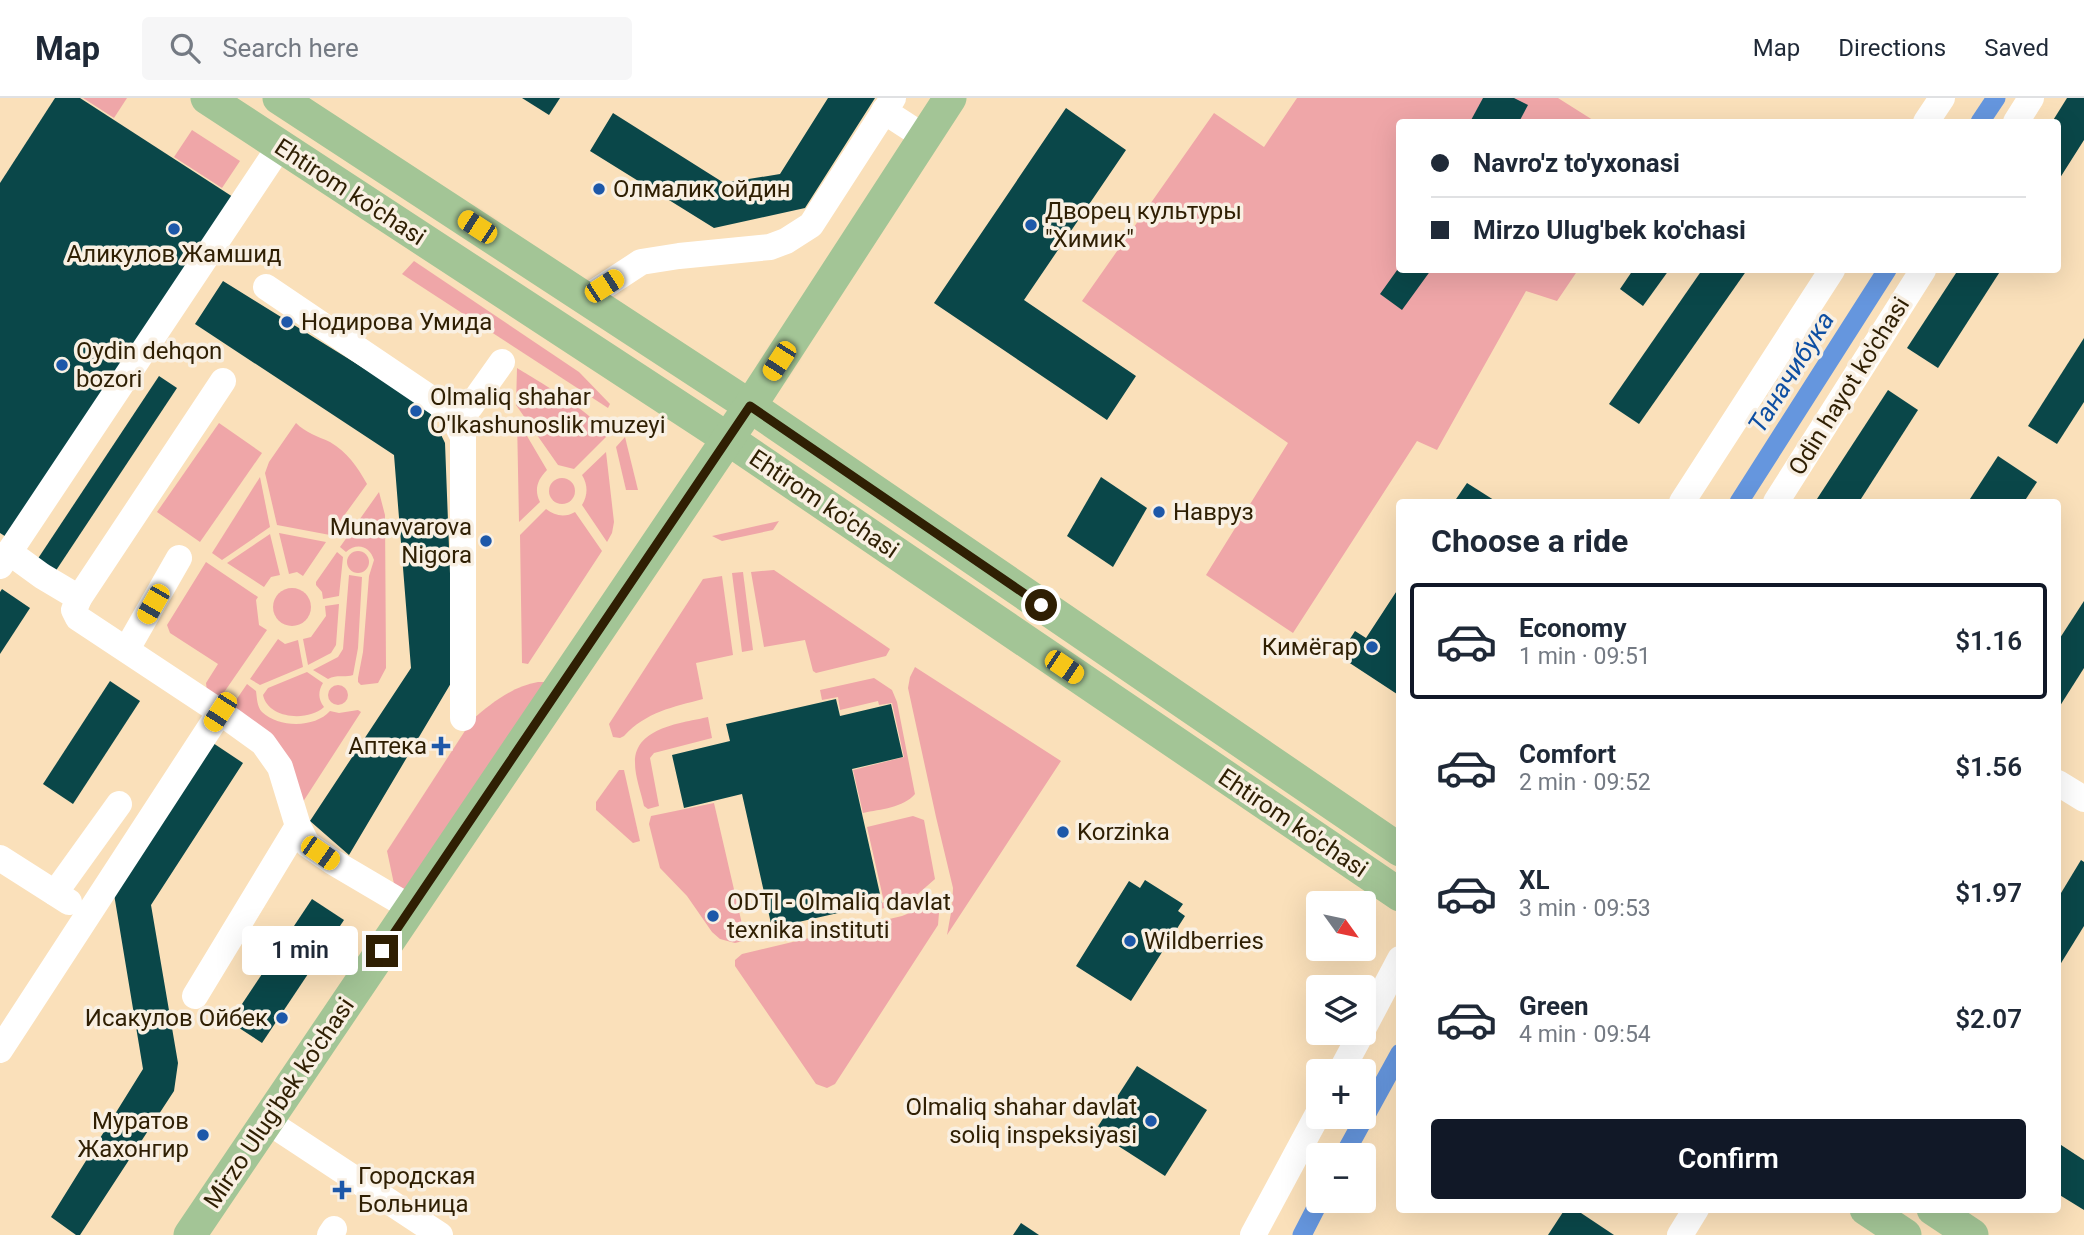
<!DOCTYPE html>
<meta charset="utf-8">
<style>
:root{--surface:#fff;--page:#f6f6f7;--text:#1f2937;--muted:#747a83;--line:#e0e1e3;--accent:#111827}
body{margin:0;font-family:Roboto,sans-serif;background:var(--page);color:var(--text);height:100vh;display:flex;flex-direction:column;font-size:26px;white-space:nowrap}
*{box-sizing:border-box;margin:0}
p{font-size:23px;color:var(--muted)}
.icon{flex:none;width:38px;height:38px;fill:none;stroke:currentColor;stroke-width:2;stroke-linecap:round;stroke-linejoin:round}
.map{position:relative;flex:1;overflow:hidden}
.panel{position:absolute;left:1396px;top:401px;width:665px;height:714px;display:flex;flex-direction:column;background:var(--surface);border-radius:7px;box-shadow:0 7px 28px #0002}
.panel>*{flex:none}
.hud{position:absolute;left:1396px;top:21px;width:665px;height:154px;border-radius:7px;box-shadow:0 7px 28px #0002;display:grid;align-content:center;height:154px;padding:0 35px;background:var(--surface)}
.needle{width:46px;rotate:123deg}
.buttons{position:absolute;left:1306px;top:793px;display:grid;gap:14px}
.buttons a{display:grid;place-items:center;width:70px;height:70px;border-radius:7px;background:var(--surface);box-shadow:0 7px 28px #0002;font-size:35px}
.end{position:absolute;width:32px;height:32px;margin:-16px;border:9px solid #2f1f03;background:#fff;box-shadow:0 0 0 4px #fff}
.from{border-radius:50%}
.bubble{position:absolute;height:49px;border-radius:7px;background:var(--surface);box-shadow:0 7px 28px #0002;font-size:23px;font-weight:600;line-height:49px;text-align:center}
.car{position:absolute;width:21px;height:42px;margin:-21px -10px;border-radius:9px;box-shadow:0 0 5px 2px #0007;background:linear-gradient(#f5c518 24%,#345 0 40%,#f5c518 0 76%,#345 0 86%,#f5c518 0)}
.hud b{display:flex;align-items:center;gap:24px;height:66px;font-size:26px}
.hud b+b{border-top:2px solid var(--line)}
.hud i{width:18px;height:18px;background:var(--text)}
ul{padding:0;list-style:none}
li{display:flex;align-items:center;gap:21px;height:116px;margin:0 14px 10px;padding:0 21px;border:4px solid transparent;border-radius:7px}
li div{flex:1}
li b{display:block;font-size:26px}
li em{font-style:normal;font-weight:600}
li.active{border-color:var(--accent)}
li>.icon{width:63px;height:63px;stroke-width:1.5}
h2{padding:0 35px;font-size:32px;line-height:84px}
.cta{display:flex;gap:14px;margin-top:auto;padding:14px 35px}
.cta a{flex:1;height:80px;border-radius:7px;background:var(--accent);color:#fff;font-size:28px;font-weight:600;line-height:80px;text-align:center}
header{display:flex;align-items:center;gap:42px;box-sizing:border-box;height:98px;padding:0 35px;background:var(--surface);border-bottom:2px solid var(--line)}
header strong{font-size:33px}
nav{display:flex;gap:38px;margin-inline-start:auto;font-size:24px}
.search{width:490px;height:63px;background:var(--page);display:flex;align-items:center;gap:18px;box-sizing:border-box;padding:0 24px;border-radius:7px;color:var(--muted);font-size:26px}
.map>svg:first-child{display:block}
.green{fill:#efa6a8}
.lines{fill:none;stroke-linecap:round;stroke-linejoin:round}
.canal{stroke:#6596de;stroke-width:19}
.building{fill:#0a4749}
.minor{stroke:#fff;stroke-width:26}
.major{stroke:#a3c596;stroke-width:33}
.route{stroke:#2f1f03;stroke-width:9}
.poi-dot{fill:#1d58a9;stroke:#f9f0e3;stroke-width:2.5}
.labels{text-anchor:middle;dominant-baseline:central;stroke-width:7;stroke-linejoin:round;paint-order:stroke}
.poi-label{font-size:24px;fill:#2f1f03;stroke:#f9f0e3;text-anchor:start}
.street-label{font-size:24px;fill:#2f1f03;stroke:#f9f0e3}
.water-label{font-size:26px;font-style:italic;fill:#0e4fa3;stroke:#f9f0e3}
</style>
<header>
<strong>Map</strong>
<div class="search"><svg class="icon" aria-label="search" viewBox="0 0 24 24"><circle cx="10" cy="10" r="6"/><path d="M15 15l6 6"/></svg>Search here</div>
<nav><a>Map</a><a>Directions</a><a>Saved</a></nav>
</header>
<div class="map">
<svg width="2084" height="1137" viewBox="0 0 2084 1137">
<rect width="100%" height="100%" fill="#fae0ba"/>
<g class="green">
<polygon points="83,0 127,0 114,20"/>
<polygon points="1297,0 1558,0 1596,24 1400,24 1400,172 1578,172 1557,203 1526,193 1437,352 1417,343 1293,535 1206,477 1288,345 1082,203 1214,15 1264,49"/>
<polygon points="192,32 240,63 222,90 174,59"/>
<polygon points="414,163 579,274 610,306 608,310 402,176"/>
<path d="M517,270C536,282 602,319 606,339L574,371L558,367L516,307Z"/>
<path d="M517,321L547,372C537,382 534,392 540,404L519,424Z"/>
<polygon points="219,325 262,355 200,444 157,414"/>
<path d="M296,325C306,335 317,338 330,344C347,354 357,368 367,386L330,437L277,427L265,375L269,364Z"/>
<polygon points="625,339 638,392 626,392 616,349"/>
<path d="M606,354L614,424L612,435L607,444L582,407C588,397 588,387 582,377Z"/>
<polygon points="260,379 270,429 222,462 212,455"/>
<circle cx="562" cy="393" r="13"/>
<path d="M379,394L385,417L386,570L378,585L361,587L358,584V580L363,554L369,478L374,462C370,448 357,444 346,454L340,449Z"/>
<path d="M546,411C555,418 565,420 575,414L602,453L528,566L522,565L520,437Z"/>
<polygon points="779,423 773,432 722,443 712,438"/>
<polygon points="279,435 326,444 303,478 297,474 289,476"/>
<polygon points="270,436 280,477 271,479 264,489 227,465"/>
<circle cx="358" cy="464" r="11"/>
<polygon points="337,454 343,459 339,498 323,501 322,494 316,487 316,484"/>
<polygon points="206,464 258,499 256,502 259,527 267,532 218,603 207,594 206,585 218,566 170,535 167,527"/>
<polygon points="774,472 890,551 886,558 816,575 813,573 805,542 764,549 751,474"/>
<polygon points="743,474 753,552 742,554 732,475"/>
<path d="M349,477L362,479L358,550L353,577C344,580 337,576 328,581L313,572L338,559L343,551Z"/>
<path d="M722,478L733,557L696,565L703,601C673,609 646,614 624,638L620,640L613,639L609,626L703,481Z"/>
<circle cx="292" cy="509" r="19"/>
<polygon points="339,506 336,547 331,555 308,567 303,541 311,539 326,518 325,508"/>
<polygon points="278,541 285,546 298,542 303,569 260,587 250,581"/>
<polygon points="915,569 1061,663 947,837 952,809 953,790 936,719 908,590 910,579"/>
<path d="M307,574L323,585C318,593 318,601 324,609C308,624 268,621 263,597L268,590Z"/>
<path d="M874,580L892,592L897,604L915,696C903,710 881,711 863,715L853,672L904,659L892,605L879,607L878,603L840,612L838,599L822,602L820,592Z"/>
<path d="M538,584H545L403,799L394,786L387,753L472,622C490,606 513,588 538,584Z"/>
<path d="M247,586L256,593C257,600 257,609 262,614C279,630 315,630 330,613L339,615L358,612L361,614L299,710L230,611Z"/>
<circle cx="338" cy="597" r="10"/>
<path d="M708,619L712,640L654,655L650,660L659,708L648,711L644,708C641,694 635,679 635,665C634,629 683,625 708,619Z"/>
<polygon points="619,672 624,672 640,743 633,745 596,712 596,704"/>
<polygon points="714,705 742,826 745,831 743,843 735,845 720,841 712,834 687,798 660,770 649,726 651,718"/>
<polygon points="913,718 924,722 935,781 911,802 871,814 870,809 884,804 867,729"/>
<polygon points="927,808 935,809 939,815 938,827 835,986 827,990 816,986 735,868 735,862 742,856 902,818"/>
</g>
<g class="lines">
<g class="canal">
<polyline points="1980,24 1996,0"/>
<polyline points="1739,404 1887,172"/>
<polyline points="1344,1057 1400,955"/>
<polyline points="1302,1137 1320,1102"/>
</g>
</g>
<g class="building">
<polygon points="55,0 80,0 233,99 11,442 0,435 0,85"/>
<polygon points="522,0 560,0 549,17"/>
<polygon points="828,0 875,0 805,110 714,130 590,53 613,15 724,85 780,76"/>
<polygon points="1483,0 1514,0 1528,7 1519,24 1470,24"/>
<polygon points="2067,0 2084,0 2084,42 2058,83 2058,24 2052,24"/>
<polygon points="1066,10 1126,52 1024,202 1136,278 1107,322 934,205"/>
<polygon points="1400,168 1400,172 1431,172 1402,212 1380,196"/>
<polygon points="1633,172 1669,172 1643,208 1620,191"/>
<polygon points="1702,172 1747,172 1639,326 1609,306"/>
<polygon points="1958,172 2001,172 1938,270 1907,250"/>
<polygon points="223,183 428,310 445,345 454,580 349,757 310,723 411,570 394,357 195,226"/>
<polygon points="2084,240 2084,304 2057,346 2028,328"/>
<polygon points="159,278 177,290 55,474 37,462"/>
<polygon points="1888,292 1918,312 1859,404 1815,404"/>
<polygon points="1998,358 2037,384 2024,404 1968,404"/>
<polygon points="1101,379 1147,410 1113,469 1067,438"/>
<polygon points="1467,385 1497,404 1454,404"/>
<polygon points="1400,488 1400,598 1339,558 1355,533 1366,540"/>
<polygon points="2,491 30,510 0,556 0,494"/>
<polygon points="2084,503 2084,570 2058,611 2058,543"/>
<polygon points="110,583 140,603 73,706 43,686"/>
<polygon points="836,601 840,618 891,606 903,659 852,671 882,805 772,830 742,696 684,710 672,657 730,643 726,626"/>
<polygon points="213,645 243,665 151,807 178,965 174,993 80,1137 76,1137 51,1119 143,971 113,790"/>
<polygon points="2081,762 2084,764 2084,828 2058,870 2058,800"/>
<polygon points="1145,782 1183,806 1178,813 1185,818 1131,903 1076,868 1129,783 1140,790"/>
<polygon points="312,801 344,822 262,945 230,924"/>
<polygon points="1137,968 1207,1012 1165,1078 1095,1033"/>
<polygon points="2058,1045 2084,1062 2084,1112 2058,1096"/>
<polygon points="1565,1111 1575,1111 1614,1137 1548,1137"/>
<polygon points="1021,1125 1039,1137 1013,1137"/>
</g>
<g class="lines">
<g class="minor">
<polyline points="884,13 924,39"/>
<polyline points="1926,24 1942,0"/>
<polyline points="2016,24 2031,0"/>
<polyline points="266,189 439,306 453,319 463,339 463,620"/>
<polyline points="586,200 641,164 679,158 770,149 786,143 811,127 893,0"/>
<polyline points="453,319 470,309 502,264"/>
<polyline points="1682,404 1832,172"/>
<polyline points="1776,404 1923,172"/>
<polyline points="9,454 42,478 79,500 223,283"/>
<polyline points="0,468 280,48"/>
<polyline points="79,500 74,512 78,520 220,614 263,645 280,669 298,728 307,746 333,764 411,810"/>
<polyline points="127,551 179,460"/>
<polyline points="2058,685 2084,701"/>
<polyline points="0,760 69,804"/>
<polyline points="55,795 119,706"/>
<polyline points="195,898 298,728"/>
<polyline points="1363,931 1400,861"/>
<polyline points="0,952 220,614"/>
<polyline points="1341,973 1362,934"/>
<polyline points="267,1023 440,1137"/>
<polyline points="330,1137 334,1131"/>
<polyline points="1253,1137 1318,1016"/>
<polyline points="1680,1137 1696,1111"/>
</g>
<g class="major">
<polyline points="207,0 728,341 1400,797"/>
<polyline points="279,0 750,308 1400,752"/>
<polyline points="1866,1111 1905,1137"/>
<polyline points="1933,1111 1972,1137"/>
<polyline points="190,1137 750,308 950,0"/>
</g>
</g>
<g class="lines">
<polyline class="route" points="382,853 750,308 1041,507"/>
</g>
<g class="poi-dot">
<circle cx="599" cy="91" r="7"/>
<circle cx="1031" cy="127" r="7"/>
<circle cx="174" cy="131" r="7"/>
<circle cx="287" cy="224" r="7"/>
<circle cx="62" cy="267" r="7"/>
<circle cx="416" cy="313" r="7"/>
<circle cx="1159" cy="414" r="7"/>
<circle cx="486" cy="443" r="7"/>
<circle cx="1372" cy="549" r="7"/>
<path d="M437.5 637.5h7v7h7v7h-7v7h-7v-7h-7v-7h7z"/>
<circle cx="1063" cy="734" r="7"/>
<circle cx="713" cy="818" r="7"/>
<circle cx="1130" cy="843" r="7"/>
<circle cx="282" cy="920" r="7"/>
<circle cx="1151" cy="1023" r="7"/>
<circle cx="203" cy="1037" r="7"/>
<path d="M338.5 1081.5h7v7h7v7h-7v7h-7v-7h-7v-7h7z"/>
</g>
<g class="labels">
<g class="poi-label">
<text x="613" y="91">Олмалик ойдин</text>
<text x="1045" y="113">Дворец культуры<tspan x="1045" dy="28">"Химик"</tspan></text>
<text x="174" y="156" text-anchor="middle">Аликулов Жамшид</text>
<text x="301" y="224">Нодирова Умида</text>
<text x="76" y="253">Oydin dehqon<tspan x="76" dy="28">bozori</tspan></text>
<text x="430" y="299">Olmaliq shahar<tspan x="430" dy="28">O'lkashunoslik muzeyi</tspan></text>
<text x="1173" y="414">Навруз</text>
<text x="472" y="429" text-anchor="end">Munavvarova<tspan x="472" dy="28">Nigora</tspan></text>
<text x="1358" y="549" text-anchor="end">Кимёгар</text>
<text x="427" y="648" text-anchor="end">Аптека</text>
<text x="1077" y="734">Korzinka</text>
<text x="727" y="804">ODTI - Olmaliq davlat<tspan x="727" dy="28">texnika instituti</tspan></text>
<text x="1144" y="843">Wildberries</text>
<text x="268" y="920" text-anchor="end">Исакулов Ойбек</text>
<text x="1137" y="1009" text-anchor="end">Olmaliq shahar davlat<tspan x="1137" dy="28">soliq inspeksiyasi</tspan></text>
<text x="189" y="1023" text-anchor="end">Муратов<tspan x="189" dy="28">Жахонгир</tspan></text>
<text x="358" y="1078">Городская<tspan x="358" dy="28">Больница</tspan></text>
</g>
<g class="street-label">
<text transform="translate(350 94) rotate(33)">Ehtirom ko'chasi</text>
<text transform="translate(1849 288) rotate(-58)">Odin hayot ko'chasi</text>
<text transform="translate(824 406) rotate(34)">Ehtirom ko'chasi</text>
<text transform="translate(1293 725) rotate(34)">Ehtirom ko'chasi</text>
<text transform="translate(279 1005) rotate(-56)">Mirzo Ulug'bek ko'chasi</text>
</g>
<g class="water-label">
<text transform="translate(1791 274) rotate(-58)">Таначибука</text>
</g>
</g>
</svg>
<div class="buttons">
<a><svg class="needle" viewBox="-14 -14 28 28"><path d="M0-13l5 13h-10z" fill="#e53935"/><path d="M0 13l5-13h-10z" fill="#747a83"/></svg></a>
<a><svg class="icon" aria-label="layers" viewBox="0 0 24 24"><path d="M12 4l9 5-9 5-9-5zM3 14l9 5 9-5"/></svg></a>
<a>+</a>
<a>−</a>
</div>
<i class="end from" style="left:1041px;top:507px"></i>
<i class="end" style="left:382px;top:853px"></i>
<div class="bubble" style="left:242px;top:828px;width:116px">1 min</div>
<i class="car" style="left:477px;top:129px;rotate:303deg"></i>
<i class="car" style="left:604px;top:188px;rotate:57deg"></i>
<i class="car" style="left:779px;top:263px;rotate:213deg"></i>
<i class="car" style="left:153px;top:506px;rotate:210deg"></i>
<i class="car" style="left:1064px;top:569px;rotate:124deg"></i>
<i class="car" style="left:220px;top:614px;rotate:213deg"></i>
<i class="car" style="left:320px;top:755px;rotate:125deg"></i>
<div class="hud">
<b><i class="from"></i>Navro'z to'yxonasi</b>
<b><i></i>Mirzo Ulug'bek ko'chasi</b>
</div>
<section class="panel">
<h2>Choose a ride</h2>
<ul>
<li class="active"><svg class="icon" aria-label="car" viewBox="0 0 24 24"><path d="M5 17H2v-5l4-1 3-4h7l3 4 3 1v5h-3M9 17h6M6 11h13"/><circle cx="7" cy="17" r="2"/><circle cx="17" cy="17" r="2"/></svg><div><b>Economy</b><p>1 min · 09:51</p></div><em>$1.16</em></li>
<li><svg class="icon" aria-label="car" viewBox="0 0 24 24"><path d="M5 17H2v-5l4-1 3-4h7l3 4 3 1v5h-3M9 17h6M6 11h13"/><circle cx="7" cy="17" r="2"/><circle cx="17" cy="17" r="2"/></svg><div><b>Comfort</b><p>2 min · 09:52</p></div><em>$1.56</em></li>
<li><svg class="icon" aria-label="car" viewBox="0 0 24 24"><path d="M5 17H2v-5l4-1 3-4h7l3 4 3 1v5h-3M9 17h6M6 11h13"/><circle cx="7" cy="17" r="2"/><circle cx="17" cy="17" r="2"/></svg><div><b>XL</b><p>3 min · 09:53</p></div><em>$1.97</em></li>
<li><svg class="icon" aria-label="car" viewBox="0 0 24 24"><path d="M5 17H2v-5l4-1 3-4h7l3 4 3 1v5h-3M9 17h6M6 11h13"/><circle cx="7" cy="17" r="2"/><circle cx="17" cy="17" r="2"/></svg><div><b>Green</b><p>4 min · 09:54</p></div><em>$2.07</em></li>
</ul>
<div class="cta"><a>Confirm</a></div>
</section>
</div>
